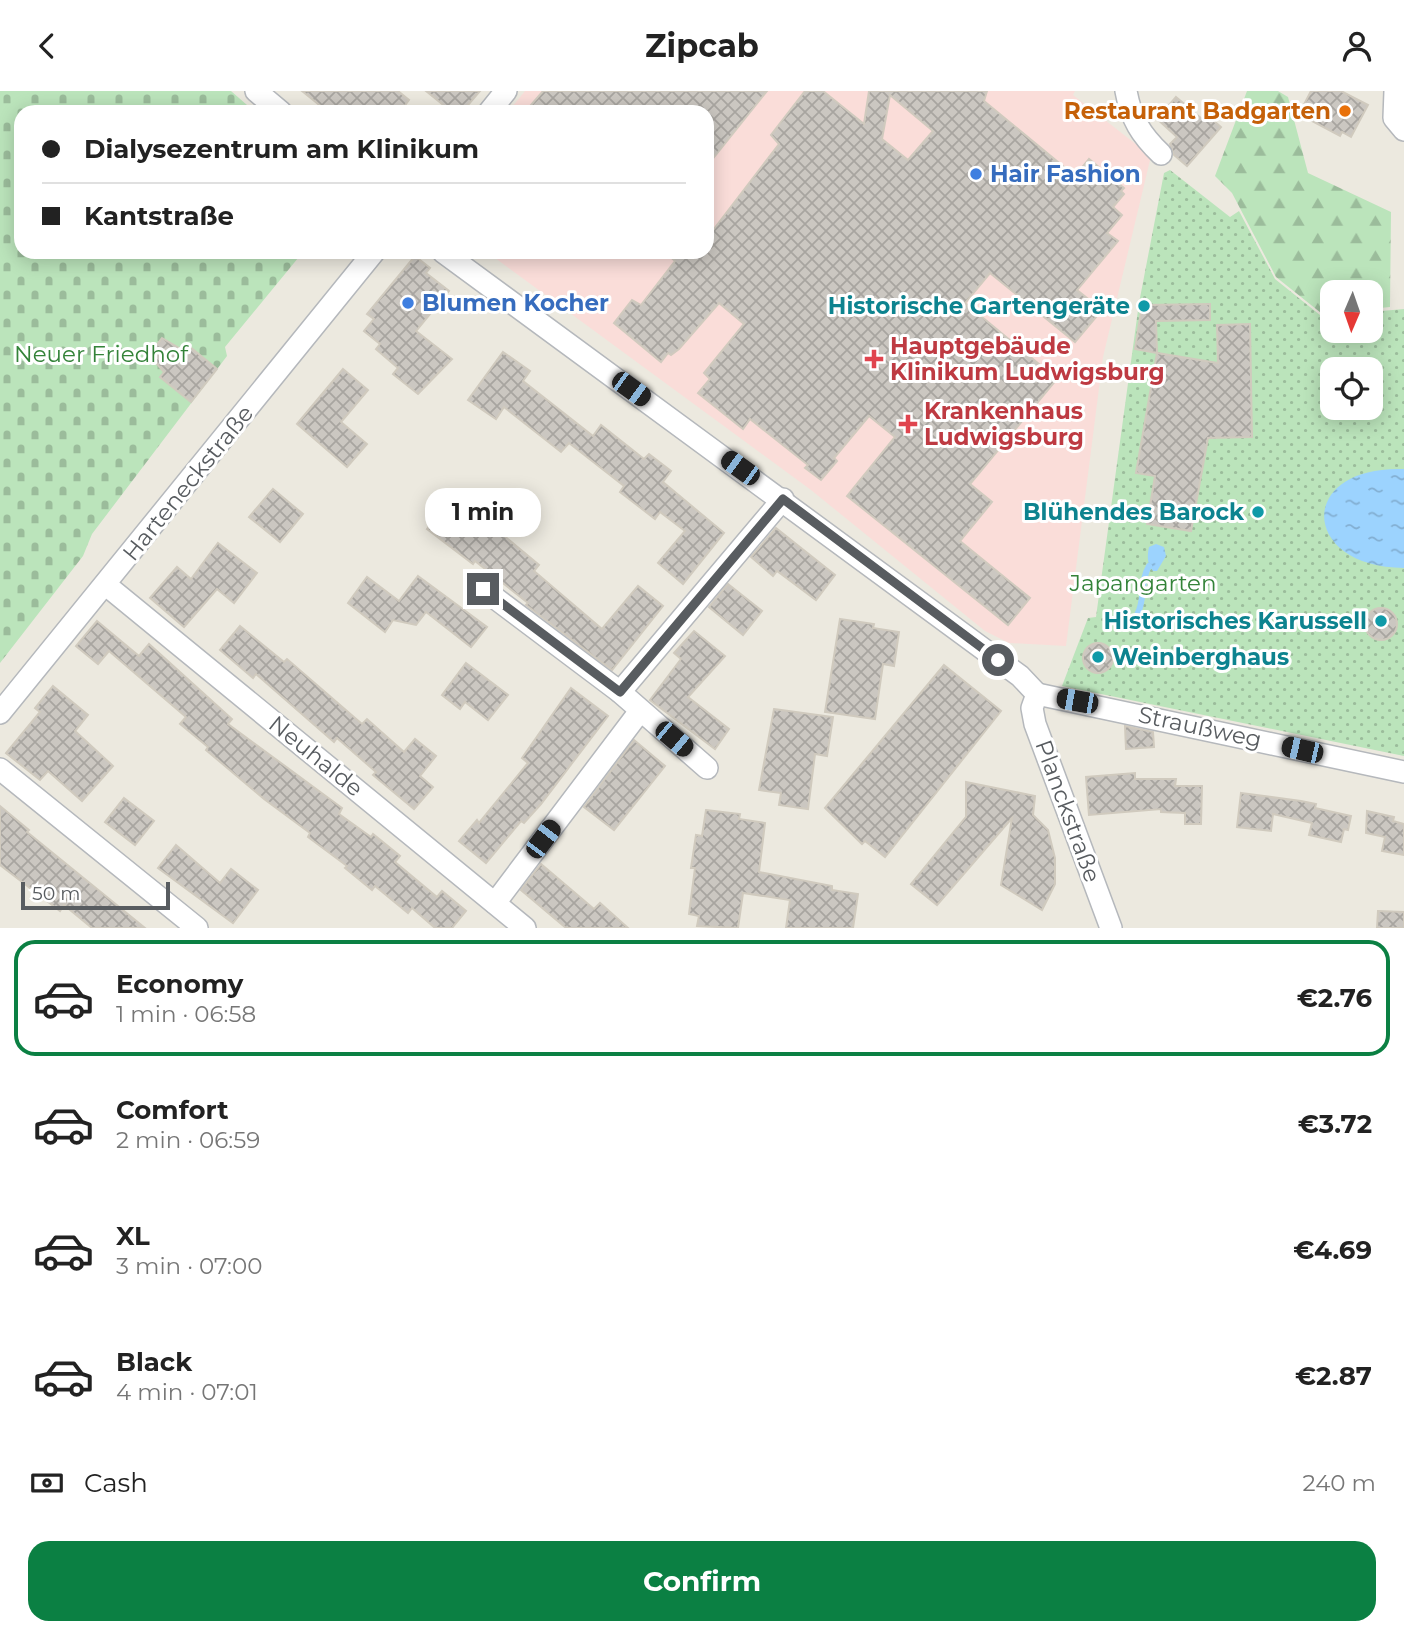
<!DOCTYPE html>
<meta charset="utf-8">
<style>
:root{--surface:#fff;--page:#f6f6f6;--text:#222;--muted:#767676;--line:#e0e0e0;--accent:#0b8043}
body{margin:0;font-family:Montserrat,sans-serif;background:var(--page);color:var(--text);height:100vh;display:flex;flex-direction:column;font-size:26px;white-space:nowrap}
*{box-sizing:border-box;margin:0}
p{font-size:23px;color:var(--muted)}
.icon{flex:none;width:38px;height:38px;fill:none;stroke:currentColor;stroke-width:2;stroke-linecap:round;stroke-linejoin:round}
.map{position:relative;height:837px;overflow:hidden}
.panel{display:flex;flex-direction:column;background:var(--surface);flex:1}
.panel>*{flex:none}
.top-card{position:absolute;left:14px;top:14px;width:700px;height:154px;border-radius:21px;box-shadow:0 4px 18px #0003;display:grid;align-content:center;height:154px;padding:0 28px;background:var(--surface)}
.needle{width:46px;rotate:182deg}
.controls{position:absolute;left:1320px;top:189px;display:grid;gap:14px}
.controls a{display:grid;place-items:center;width:63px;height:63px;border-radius:14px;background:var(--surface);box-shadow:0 4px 18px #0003;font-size:35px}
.scale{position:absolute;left:21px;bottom:18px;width:149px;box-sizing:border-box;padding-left:7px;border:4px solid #585c60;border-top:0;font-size:19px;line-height:24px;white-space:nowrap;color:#585c60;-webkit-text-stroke:5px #fff;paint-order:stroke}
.end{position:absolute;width:32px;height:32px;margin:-16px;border:9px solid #585c60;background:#fff;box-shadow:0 0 0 4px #fff}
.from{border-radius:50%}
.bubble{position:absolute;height:49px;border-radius:21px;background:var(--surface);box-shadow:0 4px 18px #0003;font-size:23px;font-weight:700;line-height:49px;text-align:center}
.car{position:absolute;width:21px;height:42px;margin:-21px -10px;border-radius:9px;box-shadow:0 0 5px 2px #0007;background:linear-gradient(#222 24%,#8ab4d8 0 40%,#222 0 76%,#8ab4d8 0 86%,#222 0)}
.top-card b{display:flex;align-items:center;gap:24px;height:66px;font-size:26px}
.top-card b+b{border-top:2px solid var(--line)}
.top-card i{width:18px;height:18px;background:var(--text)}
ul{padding:12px 0 0;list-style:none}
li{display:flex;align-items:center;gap:21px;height:116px;margin:0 14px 10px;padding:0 14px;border:4px solid transparent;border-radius:21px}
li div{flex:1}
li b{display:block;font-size:26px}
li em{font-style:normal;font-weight:700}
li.current{border-color:var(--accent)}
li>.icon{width:63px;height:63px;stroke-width:1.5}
.pay{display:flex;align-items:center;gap:18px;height:77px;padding:0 28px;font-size:26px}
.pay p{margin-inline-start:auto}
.primary-button{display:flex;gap:14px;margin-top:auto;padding:14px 28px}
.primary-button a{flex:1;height:80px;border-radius:21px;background:var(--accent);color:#fff;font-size:28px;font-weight:700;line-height:80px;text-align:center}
header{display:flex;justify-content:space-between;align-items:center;height:91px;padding:0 28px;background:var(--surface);font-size:32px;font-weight:700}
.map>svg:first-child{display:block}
.medical{fill:#faddd9}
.forest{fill:url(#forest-firs)}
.cemetery{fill:url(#cemetery-stones)}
.park{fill:url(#park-dots);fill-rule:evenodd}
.water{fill:url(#water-ripples)}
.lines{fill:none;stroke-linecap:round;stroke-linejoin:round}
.stream{stroke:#9cd3fe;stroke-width:6}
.building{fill:url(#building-cross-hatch);stroke:#d0cabe;stroke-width:2;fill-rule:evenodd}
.street-casing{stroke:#b5b8bc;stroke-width:24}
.street{stroke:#fff;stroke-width:21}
.route{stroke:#585c60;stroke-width:9}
.food-dot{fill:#e8710a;stroke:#fff;stroke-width:2.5}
.shop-dot{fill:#3f7fe0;stroke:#fff;stroke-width:2.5}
.culture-dot{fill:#0f9aa8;stroke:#fff;stroke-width:2.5}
.health-dot{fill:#e0444e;stroke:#fff;stroke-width:2.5}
.labels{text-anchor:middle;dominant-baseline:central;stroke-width:6;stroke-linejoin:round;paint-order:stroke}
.food-label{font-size:23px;font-weight:bold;fill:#c56008;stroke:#fff;text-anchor:end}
.shop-label{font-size:23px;font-weight:bold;fill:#366cbe;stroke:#fff;text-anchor:start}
.culture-label{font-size:23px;font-weight:bold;fill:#0d838f;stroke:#fff;text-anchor:end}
.health-label{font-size:23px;font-weight:bold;fill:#be3a42;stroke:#fff;text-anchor:start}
.park-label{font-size:23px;fill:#348339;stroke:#fff}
.street-label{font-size:23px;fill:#585c60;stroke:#fff}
</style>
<header><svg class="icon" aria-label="back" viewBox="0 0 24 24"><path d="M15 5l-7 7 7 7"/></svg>Zipcab<svg class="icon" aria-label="person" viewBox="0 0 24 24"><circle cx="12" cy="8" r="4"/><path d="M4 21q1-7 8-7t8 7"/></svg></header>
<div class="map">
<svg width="1404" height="837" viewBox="0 0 1404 837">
<defs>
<pattern id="forest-firs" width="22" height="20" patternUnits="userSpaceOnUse" patternTransform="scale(1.75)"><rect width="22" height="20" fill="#bbe4bb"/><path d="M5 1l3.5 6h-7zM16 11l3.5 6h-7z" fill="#9bbc9b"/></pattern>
<pattern id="cemetery-stones" width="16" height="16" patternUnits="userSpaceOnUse" patternTransform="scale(1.75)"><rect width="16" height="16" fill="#bbe4bb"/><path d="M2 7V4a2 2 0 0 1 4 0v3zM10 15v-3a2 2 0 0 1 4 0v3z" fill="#9bbc9b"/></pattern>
<pattern id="park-dots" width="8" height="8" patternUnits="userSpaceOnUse" patternTransform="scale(1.75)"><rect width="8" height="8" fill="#bbe4bb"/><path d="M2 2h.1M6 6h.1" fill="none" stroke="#9bbc9b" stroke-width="1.8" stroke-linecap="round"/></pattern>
<pattern id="water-ripples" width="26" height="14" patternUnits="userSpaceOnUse" patternTransform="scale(1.75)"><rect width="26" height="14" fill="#9cd3fe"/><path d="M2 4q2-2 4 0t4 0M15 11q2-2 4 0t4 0" fill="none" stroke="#82aed1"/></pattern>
<pattern id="building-cross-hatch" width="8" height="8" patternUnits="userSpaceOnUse" patternTransform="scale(1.75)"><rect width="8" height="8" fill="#cbc7c1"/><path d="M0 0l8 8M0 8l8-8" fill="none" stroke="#a8a5a0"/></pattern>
</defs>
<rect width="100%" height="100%" fill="#ece9df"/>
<polygon class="medical" points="525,0 1075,0 1073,4 1151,65 1103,266 1066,555 1009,552 985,540 811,399 487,161 707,161 707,21 508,21"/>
<polygon class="forest" points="1247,0 1278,0 1288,6 1308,82 1391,121 1390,216 1370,218 1370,201 1332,201 1332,221 1321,222 1276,186 1232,102 1215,85"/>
<polygon class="cemetery" points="0,0 231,0 255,21 21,21 21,161 303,161 225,256 227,265 92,443 83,465 0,572"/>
<path class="park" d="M1170,79L1230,126L1239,120L1275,188L1320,224L1332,223V240H1370V221L1404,218V665L1062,595L1088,527L1096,526L1139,212L1164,82ZM1332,278H1370V317H1332Z"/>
<g class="water">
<path d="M1404,378V477C1300,477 1295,374 1404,378Z"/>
<path d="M1156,453L1164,456L1166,465L1157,480H1153C1147,473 1147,465 1149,456Z"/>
</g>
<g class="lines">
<path class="stream" d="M1137,524C1146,508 1139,492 1149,475"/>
</g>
<g class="building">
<polygon points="302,0 398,0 409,9 400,21 328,21"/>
<polygon points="426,0 480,0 462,21 452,21"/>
<polygon points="543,0 767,0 707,75 707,21 525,21"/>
<path d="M805,0H823L864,33L869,0H987L984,10L1075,85L1089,68L1124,97L1121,100L1124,103L1113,116L1122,124L1107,142L1118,150L1077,199L1102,219L1075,251L990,182L965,212L1057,288L970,393L992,411L960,450L1030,507L1008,534L847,405L895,346L869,325L834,367L837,370L821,389L805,377L808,374L750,328L743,338L698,302L710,288L704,282L744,233L719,212L679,258L671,264L668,262L661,271L614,232L632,209L641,214L675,170L665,161H707V147L779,53L771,44ZM890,4L933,40L908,69L882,48Z"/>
<polygon points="1311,0 1341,0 1368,14 1351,46 1342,41 1340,45 1299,23"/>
<polygon points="1176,6 1202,28 1206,23 1221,36 1187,75 1174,64 1170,53 1177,46 1157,28"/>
<polygon points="415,165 430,177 426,182 449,200 416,240 452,268 418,303 393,283 398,277 376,258 380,253 364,240 374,228 367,223"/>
<polygon points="1210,213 1210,229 1156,230 1157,262 1135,258 1142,214"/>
<polygon points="1250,233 1252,346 1208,347 1191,440 1147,433 1155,385 1136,382 1157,262 1218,272 1217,234"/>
<polygon points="162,247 186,261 190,256 217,278 191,311 160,286 164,281 149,264"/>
<polygon points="503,261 530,280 523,290 593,345 601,334 644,368 649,363 671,380 663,391 724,442 683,493 658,472 685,440 660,421 655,428 620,401 624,395 569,352 561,361 504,316 496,328 468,309"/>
<polygon points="343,278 368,299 341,331 367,353 347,376 297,333"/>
<polygon points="273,398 303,423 280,451 249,426"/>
<polygon points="454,403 539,474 534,480 602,538 638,495 663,515 612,579 526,514 528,512 475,470 473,473 427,438"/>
<polygon points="776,437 835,484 816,509 777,480 773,485 751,466"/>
<polygon points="218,452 257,482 234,512 217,498 184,536 150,507 177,476 191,488"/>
<polygon points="418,485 487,536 471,556 426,521 416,534 393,529 385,541 348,512 367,486 399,510"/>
<polygon points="728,493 762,520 743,544 709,516"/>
<circle cx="1381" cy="533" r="16"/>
<polygon points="840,528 874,533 873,537 899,541 894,575 883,573 875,628 825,621"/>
<polygon points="97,530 139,565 149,553 232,628 228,633 342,717 339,723 371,746 373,743 400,765 395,771 437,806 442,800 466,820 452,837 435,837 412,817 408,822 375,795 372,799 345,777 347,775 308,746 310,742 264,708 206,659 208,656 180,633 186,626 109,560 98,573 76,555"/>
<polygon points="240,535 284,571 287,568 362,633 367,628 404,661 415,648 436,665 420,685 433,696 414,718 373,684 376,681 337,647 334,651 256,583 253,587 220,559"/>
<polygon points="694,540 725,565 688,606 729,638 715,658 650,609 681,568 674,562"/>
<circle cx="1098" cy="567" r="15"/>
<polygon points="466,572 508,604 488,629 465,611 460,618 442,604"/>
<polygon points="944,574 1001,620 885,766 865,750 862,753 825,717"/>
<polygon points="53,595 88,624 75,640 113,675 82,710 48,680 40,689 6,662 40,621 35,617"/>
<polygon points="571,597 608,625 541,713 524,732 521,730 486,772 459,750 477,729 479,732 528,672 522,667"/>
<polygon points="774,618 833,626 827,665 815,663 808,718 779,714 781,702 759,699"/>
<polygon points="1125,635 1153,641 1154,656 1126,658"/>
<polygon points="634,649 665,675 614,739 584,716"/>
<polygon points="1135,682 1135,688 1176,688 1175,695 1202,695 1201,733 1185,733 1185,722 1161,721 1161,718 1089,724 1086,686"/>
<polygon points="966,691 1035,705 1033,724 1048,739 1055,767 1055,793 1042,819 1001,794 1012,727 937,814 911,793 966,726"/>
<polygon points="1241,702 1301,710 1316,713 1315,717 1351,725 1348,739 1344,738 1341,751 1309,744 1312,732 1273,723 1271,740 1237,736"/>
<polygon points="124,707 154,730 135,754 105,731"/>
<polygon points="0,715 29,739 27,741 145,837 92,837 64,814 60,820 0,774"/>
<polygon points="706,719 740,723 739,728 765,732 759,781 832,795 832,799 858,803 853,837 786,837 790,809 743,802 738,837 697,835 699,825 689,823 695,777 691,777 696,744 702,745"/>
<polygon points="1367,720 1394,726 1393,730 1404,733 1404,764 1382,760 1385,746 1366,742"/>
<polygon points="176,754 220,792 231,778 258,799 233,832 158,777"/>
<polygon points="541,773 594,818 600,812 628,837 566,837 521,799"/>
<polygon points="1378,820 1404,821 1404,837 1377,837"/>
</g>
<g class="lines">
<defs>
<g id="street">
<polyline points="256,0 281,21"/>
<path d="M1126,0C1131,28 1141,44 1161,63"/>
<polyline points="1395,0 1394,27 1404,39"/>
<polyline points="489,21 506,0"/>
<polyline points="443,161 1020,585 1037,603"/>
<polyline points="106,494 525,837"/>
<polyline points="483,498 620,601 707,677"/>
<polyline points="620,601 783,408"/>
<polyline points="1037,603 1404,681"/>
<polyline points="1037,603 1032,617 1035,633 1111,837"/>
<polyline points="0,622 374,161"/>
<polyline points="0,678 197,837"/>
<polyline points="495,812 640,620"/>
</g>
</defs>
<use href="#street" class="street-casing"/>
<use href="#street" class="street"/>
</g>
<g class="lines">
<polyline class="route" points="483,498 620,601 783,408 998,569"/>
</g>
<circle class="food-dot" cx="1345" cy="20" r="7"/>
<g class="shop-dot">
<circle cx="976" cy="83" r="7"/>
<circle cx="408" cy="212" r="7"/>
</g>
<g class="culture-dot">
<circle cx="1144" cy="215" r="7"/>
<circle cx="1258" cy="421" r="7"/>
<circle cx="1381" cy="530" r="7"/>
<circle cx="1098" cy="566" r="7"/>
</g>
<g class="health-dot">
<path d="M870.5 257.5h7v7h7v7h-7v7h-7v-7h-7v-7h7z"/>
<path d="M904.5 322.5h7v7h7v7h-7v7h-7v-7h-7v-7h7z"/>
</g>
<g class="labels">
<g class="food-label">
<text x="1331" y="20">Restaurant Badgarten</text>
</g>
<g class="shop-label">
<text x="990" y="83">Hair Fashion</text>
<text x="422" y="212">Blumen Kocher</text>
</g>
<g class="culture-label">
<text x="1130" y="215">Historische Gartengeräte</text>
<text x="1244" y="421">Blühendes Barock</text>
<text x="1367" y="530">Historisches Karussell</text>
<text x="1112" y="566" text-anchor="start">Weinberghaus</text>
</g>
<g class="health-label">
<text x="890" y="255">Hauptgebäude<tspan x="890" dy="26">Klinikum Ludwigsburg</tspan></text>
<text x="924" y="320">Krankenhaus<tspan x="924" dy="26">Ludwigsburg</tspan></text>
</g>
<g class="park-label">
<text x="101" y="263">Neuer Friedhof</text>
<text x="1143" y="492">Japangarten</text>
</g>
<g class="street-label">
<text transform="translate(188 392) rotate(-51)">Harteneckstraße</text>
<text transform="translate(1200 636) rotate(12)">Straußweg</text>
<text transform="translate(316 665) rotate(39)">Neuhalde</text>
<text transform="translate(1068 720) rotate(70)">Planckstraße</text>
</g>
</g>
</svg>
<div class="controls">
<a><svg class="needle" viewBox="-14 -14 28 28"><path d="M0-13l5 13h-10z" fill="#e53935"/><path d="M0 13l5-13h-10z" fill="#767676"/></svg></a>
<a><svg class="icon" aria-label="locate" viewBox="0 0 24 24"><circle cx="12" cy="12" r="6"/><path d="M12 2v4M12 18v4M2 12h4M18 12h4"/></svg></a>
</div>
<div class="scale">50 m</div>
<i class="end from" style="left:998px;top:569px"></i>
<i class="end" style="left:483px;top:498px"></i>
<div class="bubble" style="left:425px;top:397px;width:116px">1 min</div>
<i class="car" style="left:631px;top:298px;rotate:126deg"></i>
<i class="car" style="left:740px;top:377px;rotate:306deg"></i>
<i class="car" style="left:1077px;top:610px;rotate:280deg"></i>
<i class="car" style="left:674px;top:648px;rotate:130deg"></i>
<i class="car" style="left:1302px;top:659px;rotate:283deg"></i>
<i class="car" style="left:543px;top:748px;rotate:37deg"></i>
<div class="top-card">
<b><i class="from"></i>Dialysezentrum am Klinikum</b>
<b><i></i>Kantstraße</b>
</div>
</div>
<section class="panel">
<ul>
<li class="current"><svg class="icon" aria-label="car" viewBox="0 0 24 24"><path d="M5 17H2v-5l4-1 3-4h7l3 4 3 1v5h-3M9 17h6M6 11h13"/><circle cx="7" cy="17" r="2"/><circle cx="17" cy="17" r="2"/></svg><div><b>Economy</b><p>1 min · 06:58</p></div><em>€2.76</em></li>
<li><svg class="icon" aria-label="car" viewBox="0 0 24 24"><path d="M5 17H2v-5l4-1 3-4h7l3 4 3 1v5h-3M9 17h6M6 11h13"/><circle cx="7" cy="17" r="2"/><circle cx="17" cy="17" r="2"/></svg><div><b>Comfort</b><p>2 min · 06:59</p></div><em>€3.72</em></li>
<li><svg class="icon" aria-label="car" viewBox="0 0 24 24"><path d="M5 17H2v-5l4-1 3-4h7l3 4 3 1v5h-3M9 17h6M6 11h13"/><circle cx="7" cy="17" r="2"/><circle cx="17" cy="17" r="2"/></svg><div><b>XL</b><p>3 min · 07:00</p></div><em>€4.69</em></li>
<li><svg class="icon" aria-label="car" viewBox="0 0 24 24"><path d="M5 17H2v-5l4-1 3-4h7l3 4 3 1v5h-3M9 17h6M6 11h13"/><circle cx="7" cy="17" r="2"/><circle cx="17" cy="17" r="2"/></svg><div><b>Black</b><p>4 min · 07:01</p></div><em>€2.87</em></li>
</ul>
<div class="pay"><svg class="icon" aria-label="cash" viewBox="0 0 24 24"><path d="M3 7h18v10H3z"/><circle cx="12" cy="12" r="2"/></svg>Cash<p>240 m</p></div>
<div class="primary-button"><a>Confirm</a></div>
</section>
